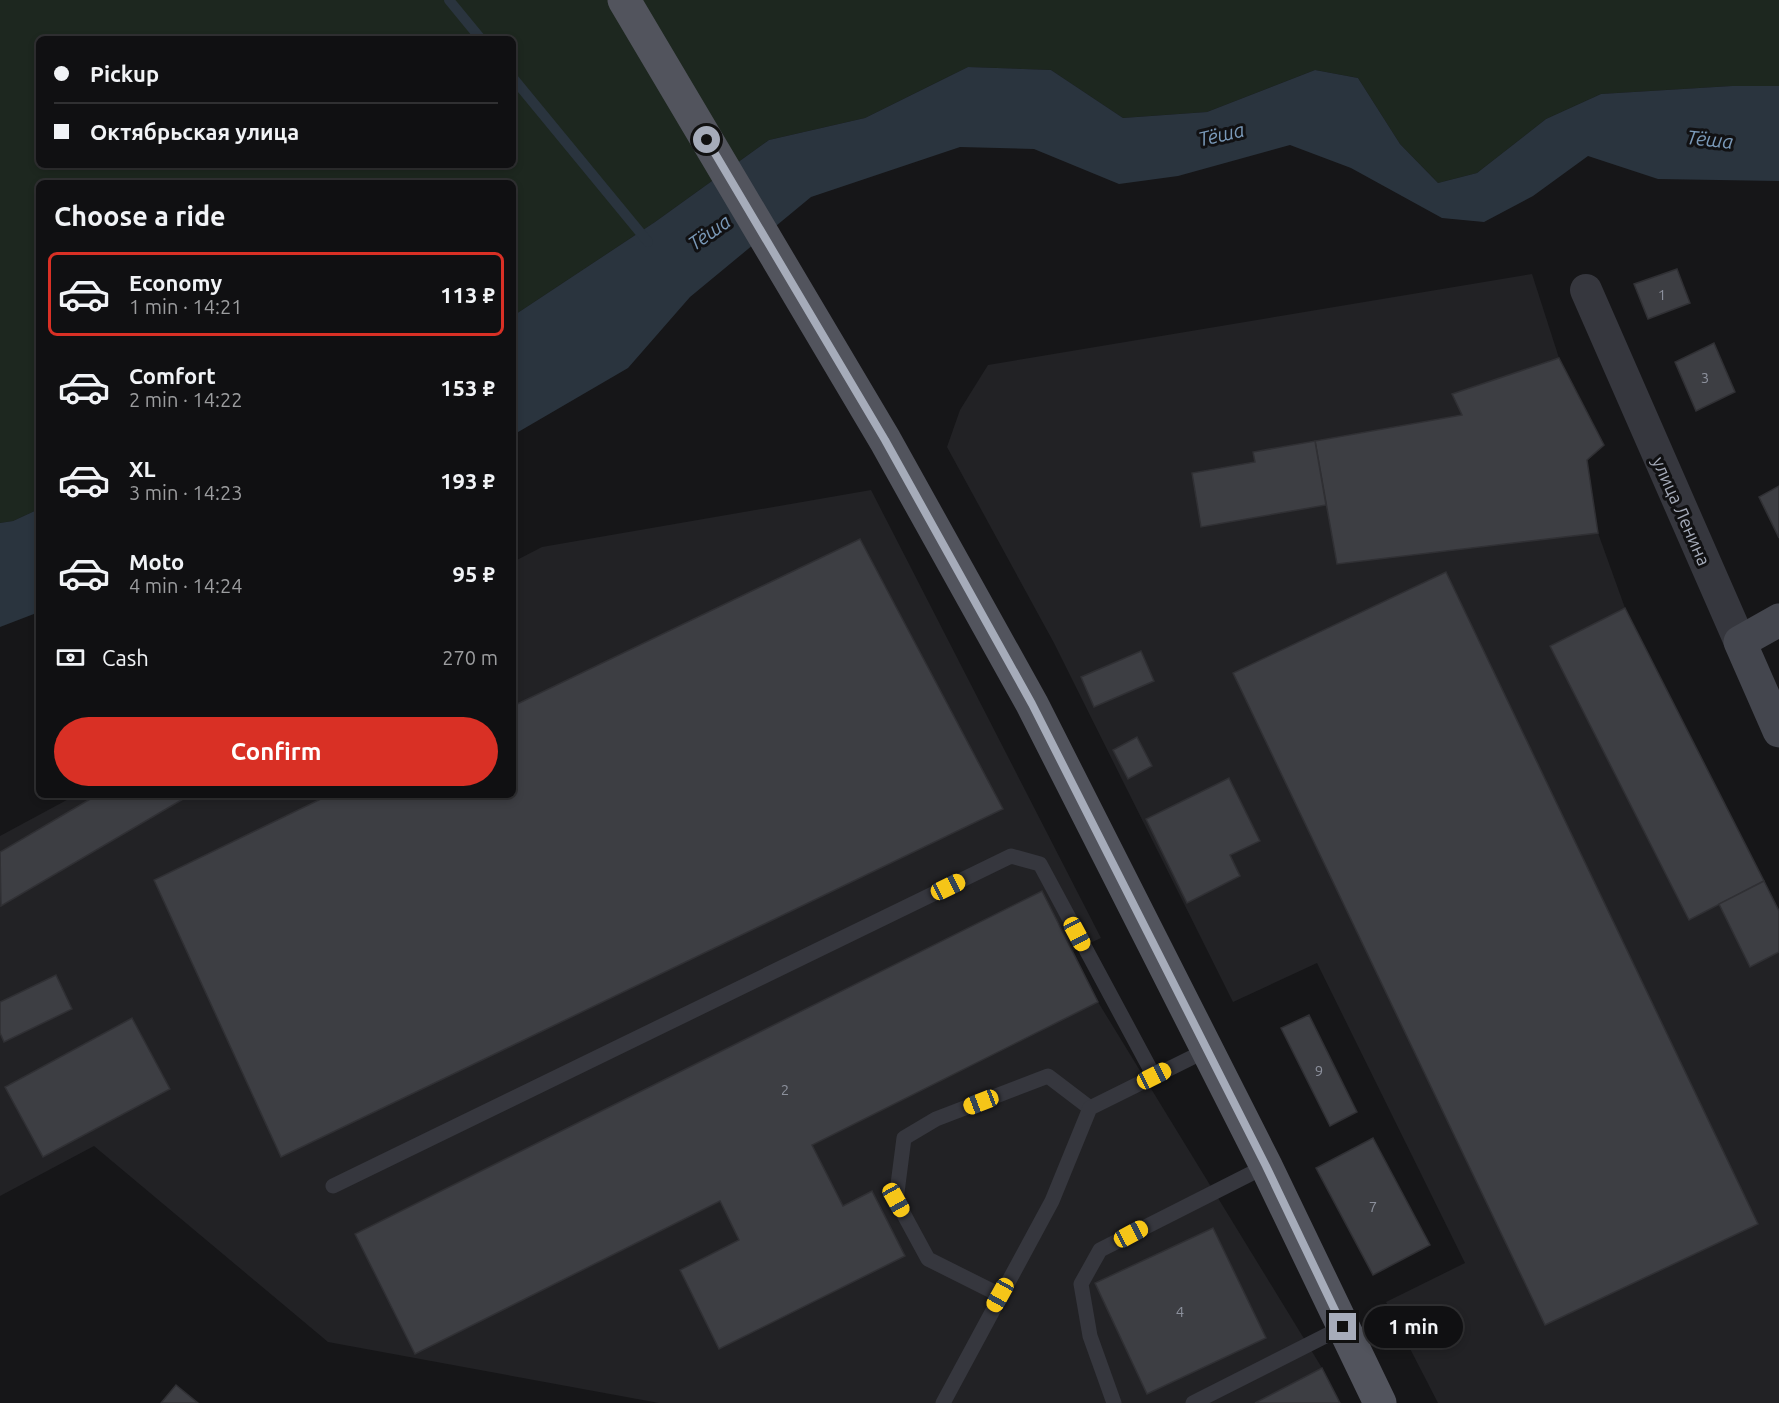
<!DOCTYPE html>
<meta charset="utf-8">
<style>
:root{--surface:#101012;--page:#1e1e20;--text:#f1f3f6;--muted:#9c9d9f;--line:#303032;--accent:#d93025}
body{margin:0;font-family:Ubuntu,sans-serif;background:var(--page);color:var(--text);height:100vh;display:flex;flex-direction:column;font-size:22px;white-space:nowrap}
*{box-sizing:border-box;margin:0}
p{font-size:20px;color:var(--muted)}
.icon{flex:none;width:33px;height:33px;fill:none;stroke:currentColor;stroke-width:2;stroke-linecap:round;stroke-linejoin:round}
.map{position:relative;flex:1;overflow:hidden}
.drawer{position:absolute;left:36px;top:180px;width:480px;height:618px;display:flex;flex-direction:column;background:var(--surface);border-radius:9px;box-shadow:0 3px 9px #0003,0 0 0 2px var(--line)}
.drawer>*{flex:none}
.banner{position:absolute;left:36px;top:36px;width:480px;height:132px;border-radius:9px;box-shadow:0 3px 9px #0003,0 0 0 2px var(--line);display:grid;align-content:center;height:132px;padding:0 18px;background:var(--surface)}
.end{position:absolute;width:27px;height:27px;margin:-14px;border:8px solid #a6acba;background:#111;box-shadow:0 0 0 3px #111}
.from{border-radius:50%}
.bubble{position:absolute;height:42px;border-radius:21px;background:var(--surface);box-shadow:0 3px 9px #0003,0 0 0 2px var(--line);font-size:20px;font-weight:600;line-height:42px;text-align:center}
.car{position:absolute;width:18px;height:36px;margin:-18px -9px;border-radius:8px;box-shadow:0 0 4px 2px #0007;background:linear-gradient(#f5c518 24%,#345 0 40%,#f5c518 0 76%,#345 0 86%,#f5c518 0)}
.banner b{display:flex;align-items:center;gap:21px;height:57px;font-size:22px}
.banner b+b{border-top:2px solid var(--line)}
.banner i{width:15px;height:15px;background:var(--text)}
ul{padding:0;list-style:none}
li{display:flex;align-items:center;gap:18px;height:84px;margin:0 12px 9px;padding:0 6px;border:3px solid transparent;border-radius:9px}
li div{flex:1}
li b{display:block;font-size:22px}
li em{font-style:normal;font-weight:600}
li.on{border-color:var(--accent)}
li>.icon{width:54px;height:54px;stroke-width:1.5}
h2{padding:0 18px;font-size:27px;line-height:72px}
.pay{display:flex;align-items:center;gap:15px;height:66px;padding:0 18px;font-size:22px}
.pay p{margin-inline-start:auto}
.cta{display:flex;gap:12px;margin-top:auto;padding:12px 18px}
.cta a{flex:1;height:69px;border-radius:36px;background:var(--accent);color:#fff;font-size:24px;font-weight:600;line-height:69px;text-align:center}
.map>svg:first-child{display:block}
.built{fill:#222225}
.green{fill:#1d271f;fill-rule:evenodd}
.water{fill:#2a343e}
.lines{fill:none;stroke-linecap:round;stroke-linejoin:round}
.stream{stroke:#2a343e;stroke-width:10}
.building{fill:#3d3e43;stroke:#303034;stroke-width:1.5}
.lane{stroke:#36373e;stroke-width:15}
.street{stroke:#36373e;stroke-width:32}
.secondary{stroke:#44464e;stroke-width:33}
.primary{stroke:#52545d;stroke-width:33}
.route{stroke:#a6acba;stroke-width:8}
.labels{text-anchor:middle;dominant-baseline:central;stroke-width:6;stroke-linejoin:round;paint-order:stroke}
.number-label{font-size:15px;fill:#8c909c}
.street-label{font-size:18px;fill:#a6acba;stroke:#111113}
.water-label{font-size:20px;font-style:italic;fill:#7a99b8;stroke:#111113}
</style>
<div class="map">
<svg width="1779" height="1403" viewBox="0 0 1779 1403">
<rect width="100%" height="100%" fill="#161618"/>
<g class="built">
<polygon points="1532,274 1559,358 1604,445 1587,461 1598,533 1625,608 1779,911 1779,1403 1438,1403 1386,1302 1465,1263 1317,963 1233,1002 1054,643 947,447 960,410 988,365"/>
<polygon points="871,490 1101,938 1073,951 1042,891 758,1033 812,1145 1098,1002 1322,1368 1340,1403 659,1403 328,1342 94,1146 0,1196 0,836 76,795 513,795 513,562 542,547"/>
</g>
<path class="green" d="M0,0H1779V86H1732L1601,94L1546,119L1477,173L1438,183L1400,144L1358,78L1315,70L1207,112L1123,118L1051,70L968,67L865,118L769,140L655,222L513,316V183H39V509L13,521L0,523ZM39,39H513V165H39Z"/>
<g class="water">
<polygon points="968,67 1051,70 1123,118 1207,112 1315,70 1358,78 1400,144 1438,183 1477,173 1546,119 1601,94 1732,86 1779,86 1779,181 1658,179 1588,156 1533,196 1484,222 1442,218 1351,168 1290,145 1178,176 1119,184 1034,149 960,147 811,197 690,297 628,368 513,435 513,316 655,222 769,140 865,118"/>
<polygon points="39,509 39,612 0,627 0,523 13,521"/>
</g>
<g class="lines">
<g class="stream">
<polyline points="449,0 481,39"/>
<polyline points="513,78 648,242"/>
</g>
</g>
<g class="building">
<polygon points="1677,269 1690,303 1648,319 1634,284"/>
<polygon points="1714,343 1735,392 1696,411 1675,362"/>
<polygon points="1559,358 1604,445 1587,460 1598,533 1337,564 1315,441 1462,415 1452,394"/>
<polygon points="1315,441 1326,505 1201,527 1192,473 1255,462 1253,452"/>
<polygon points="1779,486 1779,538 1759,497"/>
<polygon points="860,539 1003,809 281,1157 154,880 329,795 513,795 513,706"/>
<polygon points="1446,572 1758,1224 1545,1325 1233,673"/>
<polygon points="1625,608 1764,881 1689,920 1550,646"/>
<polygon points="1141,651 1154,681 1094,707 1081,677"/>
<polygon points="1137,737 1152,766 1128,779 1113,750"/>
<polygon points="1229,778 1260,841 1230,855 1240,876 1187,903 1146,819"/>
<polygon points="97,795 190,795 1,906 0,852"/>
<polygon points="1764,881 1779,911 1779,952 1750,967 1719,904"/>
<polygon points="1042,891 1098,1002 812,1145 843,1206 872,1191 905,1256 719,1349 680,1270 739,1240 720,1201 415,1354 355,1234"/>
<polygon points="56,975 72,1009 4,1042 0,1033 0,1002"/>
<polygon points="1309,1015 1357,1112 1330,1126 1281,1028"/>
<polygon points="132,1018 170,1089 43,1157 5,1087"/>
<polygon points="1373,1138 1430,1245 1373,1275 1316,1168"/>
<polygon points="1213,1228 1266,1338 1147,1394 1095,1283"/>
<polygon points="1322,1368 1340,1403 1255,1403"/>
<polygon points="176,1385 198,1403 161,1403"/>
</g>
<g class="lines">
<g class="lane">
<polyline points="333,1186 1011,856 1040,864 1154,1076"/>
<polyline points="1000,1295 928,1259 896,1200 904,1138 936,1119 1048,1076 1090,1108"/>
<polyline points="943,1403 1052,1201 1090,1108 1207,1050"/>
<polyline points="1114,1403 1090,1336 1081,1284 1100,1250 1266,1166"/>
<polyline points="1193,1403 1343,1327"/>
</g>
<polyline class="street" points="1586,290 1740,642"/>
<polyline class="secondary" points="1779,620 1740,642 1779,731"/>
<polyline class="primary" points="624,0 885,440 1032,704 1266,1166 1380,1403"/>
</g>
<g class="lines">
<polyline class="route" points="707,140 885,440 1032,704 1266,1166 1343,1327"/>
</g>
<g class="labels">
<g class="number-label">
<text x="1662" y="294">1</text>
<text x="1705" y="377">3</text>
<text x="1319" y="1070">9</text>
<text x="785" y="1089">2</text>
<text x="1373" y="1206">7</text>
<text x="1180" y="1311">4</text>
</g>
<g class="street-label">
<text transform="translate(1682 511) rotate(66)">улица Ленина</text>
</g>
<g class="water-label">
<text transform="translate(1221 134) rotate(-13)">Тёша</text>
<text transform="translate(1710 139) rotate(6)">Тёша</text>
<text transform="translate(709 232) rotate(-35)">Тёша</text>
</g>
</g>
</svg>
<i class="end from" style="left:707px;top:140px"></i>
<i class="end" style="left:1343px;top:1327px"></i>
<div class="bubble" style="left:1364px;top:1306px;width:99px">1 min</div>
<i class="car" style="left:948px;top:887px;rotate:64deg"></i>
<i class="car" style="left:1077px;top:934px;rotate:152deg"></i>
<i class="car" style="left:1154px;top:1076px;rotate:63deg"></i>
<i class="car" style="left:981px;top:1102px;rotate:249deg"></i>
<i class="car" style="left:896px;top:1200px;rotate:151deg"></i>
<i class="car" style="left:1131px;top:1234px;rotate:62deg"></i>
<i class="car" style="left:1000px;top:1295px;rotate:209deg"></i>
<div class="banner">
<b><i class="from"></i>Pickup</b>
<b><i></i>Октябрьская улица</b>
</div>
<section class="drawer">
<h2>Choose a ride</h2>
<ul>
<li class="on"><svg class="icon" aria-label="car" viewBox="0 0 24 24"><path d="M5 17H2v-5l4-1 3-4h7l3 4 3 1v5h-3M9 17h6M6 11h13"/><circle cx="7" cy="17" r="2"/><circle cx="17" cy="17" r="2"/></svg><div><b>Economy</b><p>1 min · 14:21</p></div><em>113 ₽</em></li>
<li><svg class="icon" aria-label="car" viewBox="0 0 24 24"><path d="M5 17H2v-5l4-1 3-4h7l3 4 3 1v5h-3M9 17h6M6 11h13"/><circle cx="7" cy="17" r="2"/><circle cx="17" cy="17" r="2"/></svg><div><b>Comfort</b><p>2 min · 14:22</p></div><em>153 ₽</em></li>
<li><svg class="icon" aria-label="car" viewBox="0 0 24 24"><path d="M5 17H2v-5l4-1 3-4h7l3 4 3 1v5h-3M9 17h6M6 11h13"/><circle cx="7" cy="17" r="2"/><circle cx="17" cy="17" r="2"/></svg><div><b>XL</b><p>3 min · 14:23</p></div><em>193 ₽</em></li>
<li><svg class="icon" aria-label="car" viewBox="0 0 24 24"><path d="M5 17H2v-5l4-1 3-4h7l3 4 3 1v5h-3M9 17h6M6 11h13"/><circle cx="7" cy="17" r="2"/><circle cx="17" cy="17" r="2"/></svg><div><b>Moto</b><p>4 min · 14:24</p></div><em>95 ₽</em></li>
</ul>
<div class="pay"><svg class="icon" aria-label="cash" viewBox="0 0 24 24"><path d="M3 7h18v10H3z"/><circle cx="12" cy="12" r="2"/></svg>Cash<p>270 m</p></div>
<div class="cta"><a>Confirm</a></div>
</section>
</div>
